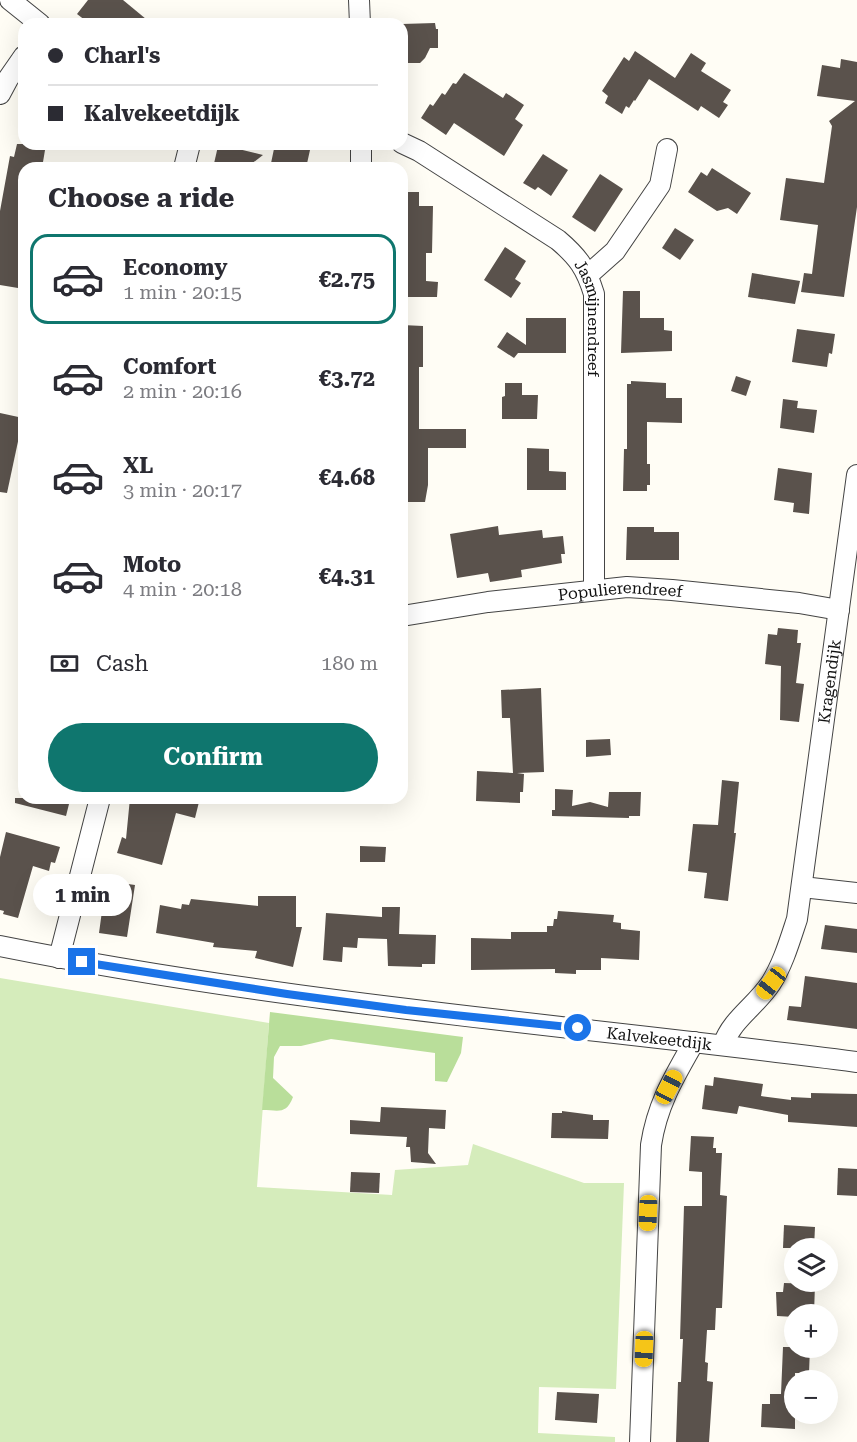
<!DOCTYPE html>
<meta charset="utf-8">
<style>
:root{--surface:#fff;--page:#f2f2f3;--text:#2b2b33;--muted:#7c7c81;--line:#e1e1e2;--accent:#0f766e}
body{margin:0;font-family:"Roboto Serif",serif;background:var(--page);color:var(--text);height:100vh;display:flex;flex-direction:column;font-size:22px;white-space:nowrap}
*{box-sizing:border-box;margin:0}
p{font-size:20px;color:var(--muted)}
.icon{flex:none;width:33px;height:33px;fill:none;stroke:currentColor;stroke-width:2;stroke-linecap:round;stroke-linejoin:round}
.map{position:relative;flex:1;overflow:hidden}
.drawer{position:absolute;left:18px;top:162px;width:390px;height:642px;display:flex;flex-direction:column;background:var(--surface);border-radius:18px;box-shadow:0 6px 24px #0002}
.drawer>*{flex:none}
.banner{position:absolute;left:18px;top:18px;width:390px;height:132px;border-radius:18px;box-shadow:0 6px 24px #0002;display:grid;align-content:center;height:132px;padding:0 30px;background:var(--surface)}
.tools{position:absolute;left:784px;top:1238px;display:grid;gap:12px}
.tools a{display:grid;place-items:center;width:54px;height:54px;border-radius:50%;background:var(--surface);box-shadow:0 6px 24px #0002;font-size:30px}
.end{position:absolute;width:27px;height:27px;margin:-14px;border:8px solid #1a73e8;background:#fff;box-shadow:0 0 0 3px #fff}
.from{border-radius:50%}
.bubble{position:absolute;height:42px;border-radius:21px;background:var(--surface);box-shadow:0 6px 24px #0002;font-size:20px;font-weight:700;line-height:42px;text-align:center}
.car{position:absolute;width:18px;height:36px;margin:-18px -9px;border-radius:8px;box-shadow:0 0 4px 2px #0007;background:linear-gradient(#f5c518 24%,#345 0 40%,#f5c518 0 76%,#345 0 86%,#f5c518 0)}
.banner b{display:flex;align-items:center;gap:21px;height:57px;font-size:22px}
.banner b+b{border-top:2px solid var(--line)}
.banner i{width:15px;height:15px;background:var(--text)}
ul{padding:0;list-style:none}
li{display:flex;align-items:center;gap:18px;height:90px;margin:0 12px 9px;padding:0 18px;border:3px solid transparent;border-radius:18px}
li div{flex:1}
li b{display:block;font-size:22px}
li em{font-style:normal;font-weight:700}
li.active{border-color:var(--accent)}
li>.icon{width:54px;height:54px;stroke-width:1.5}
h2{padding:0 30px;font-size:27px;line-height:72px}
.pay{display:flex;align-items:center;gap:15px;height:66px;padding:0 30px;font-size:22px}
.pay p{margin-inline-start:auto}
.action{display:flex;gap:12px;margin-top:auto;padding:12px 30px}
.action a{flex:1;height:69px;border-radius:36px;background:var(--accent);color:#fff;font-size:24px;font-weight:700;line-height:69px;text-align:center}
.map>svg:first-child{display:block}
.green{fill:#d5ecbb}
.forest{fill:#b9de9a}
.building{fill:#5a524c}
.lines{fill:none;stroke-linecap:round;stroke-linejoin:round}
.minor-casing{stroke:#444;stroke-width:22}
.minor{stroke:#fff;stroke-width:20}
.route{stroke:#1a73e8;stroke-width:8}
.labels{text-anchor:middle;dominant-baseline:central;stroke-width:6;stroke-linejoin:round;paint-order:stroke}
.street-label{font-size:16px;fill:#111;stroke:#fff}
</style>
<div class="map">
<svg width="857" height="1442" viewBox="0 0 857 1442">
<rect width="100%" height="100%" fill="#fffdf5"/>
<polygon class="green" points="0,978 269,1023 257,1187 392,1195 395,1170 468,1165 473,1144 584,1183 624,1183 616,1389 539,1387 538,1433 615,1437 615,1442 0,1442"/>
<path class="forest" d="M270,1012L463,1037L461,1053L447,1082L435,1081V1053L331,1039L301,1046H280L274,1057L273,1078L293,1097C286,1115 279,1110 262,1110Z"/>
<g class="building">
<polygon points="88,0 123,0 152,24 90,24 77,14"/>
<polygon points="435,23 436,29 438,29 438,48 430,48 425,58 420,63 402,63 402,24"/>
<polygon points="635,51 675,78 691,53 706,63 701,71 731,90 723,102 728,105 719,118 701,106 698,111 649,79 635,101 634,100 629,108 626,106 622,114 605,103 608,96 602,91 624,57 629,61"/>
<polygon points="841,59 857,62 857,207 844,297 801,292 804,273 812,274 818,225 780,220 786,178 824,183 832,126 829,121 855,101 817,96 822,65 840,68"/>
<polygon points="464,73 503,98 506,93 524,105 515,119 523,125 504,156 454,123 446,135 421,118 430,104 433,106 442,93 445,95 453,83 456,84"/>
<polygon points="17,144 46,144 42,168 24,168 24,289 0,285 0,211 10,156 14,157"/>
<polygon points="275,144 299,144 299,147 310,150 306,168 270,168"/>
<polygon points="218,146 226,146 263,155 246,168 213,168"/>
<polygon points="543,154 568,170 551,196 538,187 535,190 523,183"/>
<polygon points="712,168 751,193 737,214 728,208 717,211 688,192 701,172 707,176"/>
<polygon points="600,174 623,189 595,232 572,217"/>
<polygon points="402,192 419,192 419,206 433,206 432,253 426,253 426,281 438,282 437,297 402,297"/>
<polygon points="675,228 694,240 680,260 662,248"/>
<polygon points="505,247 526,261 515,279 521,283 511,298 484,280"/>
<polygon points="752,273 800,281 795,304 748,297"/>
<polygon points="623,291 640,291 640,318 664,318 664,330 672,331 672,351 621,353"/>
<polygon points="526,318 566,318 566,353 518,353 514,358 497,347 507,332 526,345"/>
<polygon points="402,325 423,326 423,367 419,367 419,429 466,429 466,448 428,448 428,485 425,502 402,502"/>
<polygon points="797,329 835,334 832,354 829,353 827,367 792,362"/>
<polygon points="736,376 751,381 746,396 731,391"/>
<polygon points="631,381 666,383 666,398 682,398 682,423 647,422 647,464 650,464 650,485 647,485 647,491 623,491 624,449 627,449 627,384 631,384"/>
<polygon points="505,383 522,383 522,395 538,395 537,419 502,419 502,397 505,396"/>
<polygon points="783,399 798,401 797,408 817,410 814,433 780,428"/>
<polygon points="0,413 23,418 7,493 0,492"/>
<polygon points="527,448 549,449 549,471 566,472 566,490 527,490"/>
<polygon points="778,468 812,473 809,514 793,512 794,503 774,500"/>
<polygon points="498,526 499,535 542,530 543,538 563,536 565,554 561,554 562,563 521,570 522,577 490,582 488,573 457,578 450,534"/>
<polygon points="627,527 654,527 654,532 679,532 679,560 626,560"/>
<polygon points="778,628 798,630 797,643 801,643 796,683 804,684 799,722 780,720 781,666 765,664 768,634 777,635"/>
<polygon points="541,688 544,772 517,773 524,774 523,792 520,792 520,803 476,801 477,771 513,773 510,718 502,718 501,690"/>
<polygon points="610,739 611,755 586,757 586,740"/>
<polygon points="722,780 739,782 734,833 736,833 728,901 704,898 707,873 688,871 693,824 718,825"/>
<polygon points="555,789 573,790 572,806 590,802 608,807 609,792 641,792 640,816 629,816 629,818 552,816 552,810 555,810"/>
<polygon points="15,798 60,798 70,800 66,816 15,803"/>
<polygon points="130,798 200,798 195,818 176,813 162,865 117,853 122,837 126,839"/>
<polygon points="6,832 60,847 55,863 51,862 49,871 33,866 18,918 3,914 4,911 0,910 0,857"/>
<polygon points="360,846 386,847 385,862 360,862"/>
<polygon points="114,882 135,885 127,937 99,933 102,911 108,911"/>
<polygon points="258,896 296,896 296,927 302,927 293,967 255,958 257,951 213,947 214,943 156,933 160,905 181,909 182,904 189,905 191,899 258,906"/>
<polygon points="382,907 400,907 399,934 436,935 435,964 422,964 422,967 388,966 387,939 358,938 357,948 343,947 342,962 323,960 326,913 382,917"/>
<polygon points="558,911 614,915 613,922 621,923 621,929 640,931 639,960 601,958 601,970 576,970 576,974 555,973 555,969 471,970 471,938 511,939 511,932 547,932 547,926 553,926 554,919 557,919"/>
<polygon points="825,925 857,929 857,953 821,949"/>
<polygon points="805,976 857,983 857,1029 787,1020 789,1006 801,1007"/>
<polygon points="714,1077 763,1084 761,1096 791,1100 791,1097 811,1098 811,1093 857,1094 857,1127 788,1122 788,1115 739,1106 737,1114 702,1109 705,1085 713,1086"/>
<polygon points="381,1107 446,1110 445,1129 429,1128 428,1153 436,1164 411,1162 410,1147 406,1147 407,1137 350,1134 350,1120 380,1122"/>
<polygon points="562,1111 593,1115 593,1120 609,1120 608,1139 551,1138 552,1113 562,1113"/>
<polygon points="691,1136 714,1137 713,1148 716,1148 716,1153 722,1153 720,1195 727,1196 722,1308 716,1308 715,1330 707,1330 705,1362 708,1363 707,1381 713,1382 709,1442 676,1442 678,1382 681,1382 683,1339 680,1339 684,1206 702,1206 702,1172 689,1171"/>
<polygon points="838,1168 857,1169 857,1196 837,1195"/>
<polygon points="351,1172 380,1173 379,1193 350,1192"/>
<polygon points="784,1225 815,1227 814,1248 783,1248"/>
<polygon points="784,1283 815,1284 814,1314 795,1314 795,1317 777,1316 776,1292 783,1292"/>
<polygon points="783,1347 810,1347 809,1373 795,1373 795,1429 761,1427 762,1404 770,1404 770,1394 781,1394"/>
<polygon points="557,1392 599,1394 597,1423 555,1420"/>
</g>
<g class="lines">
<defs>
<g id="minor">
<polyline points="10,0 40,24"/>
<polyline points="359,0 360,24"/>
<polyline points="0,94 8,79 24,56"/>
<path id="s1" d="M402,143L419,151L558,240C578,257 586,268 594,294V590"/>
<polyline points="184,168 190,144"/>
<polyline points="361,168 361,144"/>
<polyline points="588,275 615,251 660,185 667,149"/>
<path id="s2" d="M402,616L488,602L627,587L672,590L799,603L839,610"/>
<polyline points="802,887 857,893"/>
<path id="s3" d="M0,946C283,1003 571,1025 857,1062"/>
<polyline points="59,958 100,798"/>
<path id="s4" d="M723,1045C732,1019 756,1006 771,983C783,964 790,940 797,919L857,475"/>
<path d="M640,1442L651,1145C657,1105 674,1077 694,1042"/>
</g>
</defs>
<use href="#minor" class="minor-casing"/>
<use href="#minor" class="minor"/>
</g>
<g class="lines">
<polyline class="route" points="82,962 287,994 406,1010 578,1028"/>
</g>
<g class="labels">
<g class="street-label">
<text stroke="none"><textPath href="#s1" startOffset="273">Jasmijnendreef</textPath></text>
<text stroke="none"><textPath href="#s2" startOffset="220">Populierendreef</textPath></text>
<text stroke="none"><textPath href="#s4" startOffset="388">Kragendijk</textPath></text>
<text stroke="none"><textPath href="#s3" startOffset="666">Kalvekeetdijk</textPath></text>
</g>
</g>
</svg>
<div class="tools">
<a><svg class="icon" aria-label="layers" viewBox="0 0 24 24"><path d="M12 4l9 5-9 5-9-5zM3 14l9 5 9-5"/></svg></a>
<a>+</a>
<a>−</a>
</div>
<i class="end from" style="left:578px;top:1028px"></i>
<i class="end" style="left:82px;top:962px"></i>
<div class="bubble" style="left:33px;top:874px;width:99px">1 min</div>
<i class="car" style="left:771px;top:983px;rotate:218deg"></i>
<i class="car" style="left:669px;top:1087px;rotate:28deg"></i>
<i class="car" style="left:648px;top:1213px;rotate:182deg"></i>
<i class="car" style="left:644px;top:1349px;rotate:182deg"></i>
<div class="banner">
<b><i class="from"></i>Charl's</b>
<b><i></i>Kalvekeetdijk</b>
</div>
<section class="drawer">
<h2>Choose a ride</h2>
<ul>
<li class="active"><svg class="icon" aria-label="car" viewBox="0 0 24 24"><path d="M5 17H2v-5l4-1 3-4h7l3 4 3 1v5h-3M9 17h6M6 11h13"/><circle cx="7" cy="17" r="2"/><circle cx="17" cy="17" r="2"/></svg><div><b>Economy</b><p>1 min · 20:15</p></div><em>€2.75</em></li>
<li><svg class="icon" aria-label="car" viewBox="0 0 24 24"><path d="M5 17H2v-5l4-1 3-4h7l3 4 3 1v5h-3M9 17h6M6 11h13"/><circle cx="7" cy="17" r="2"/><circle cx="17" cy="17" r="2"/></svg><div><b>Comfort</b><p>2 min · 20:16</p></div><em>€3.72</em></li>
<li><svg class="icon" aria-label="car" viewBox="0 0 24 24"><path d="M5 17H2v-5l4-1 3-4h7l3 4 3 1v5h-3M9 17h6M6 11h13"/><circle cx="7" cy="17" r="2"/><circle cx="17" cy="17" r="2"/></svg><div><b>XL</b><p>3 min · 20:17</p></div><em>€4.68</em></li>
<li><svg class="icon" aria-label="car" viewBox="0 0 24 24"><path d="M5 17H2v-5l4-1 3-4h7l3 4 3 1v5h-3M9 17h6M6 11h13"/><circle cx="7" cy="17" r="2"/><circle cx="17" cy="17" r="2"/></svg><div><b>Moto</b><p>4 min · 20:18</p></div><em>€4.31</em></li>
</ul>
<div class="pay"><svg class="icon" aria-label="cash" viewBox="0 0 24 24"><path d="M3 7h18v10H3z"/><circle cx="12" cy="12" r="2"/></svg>Cash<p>180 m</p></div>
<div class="action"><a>Confirm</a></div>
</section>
</div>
